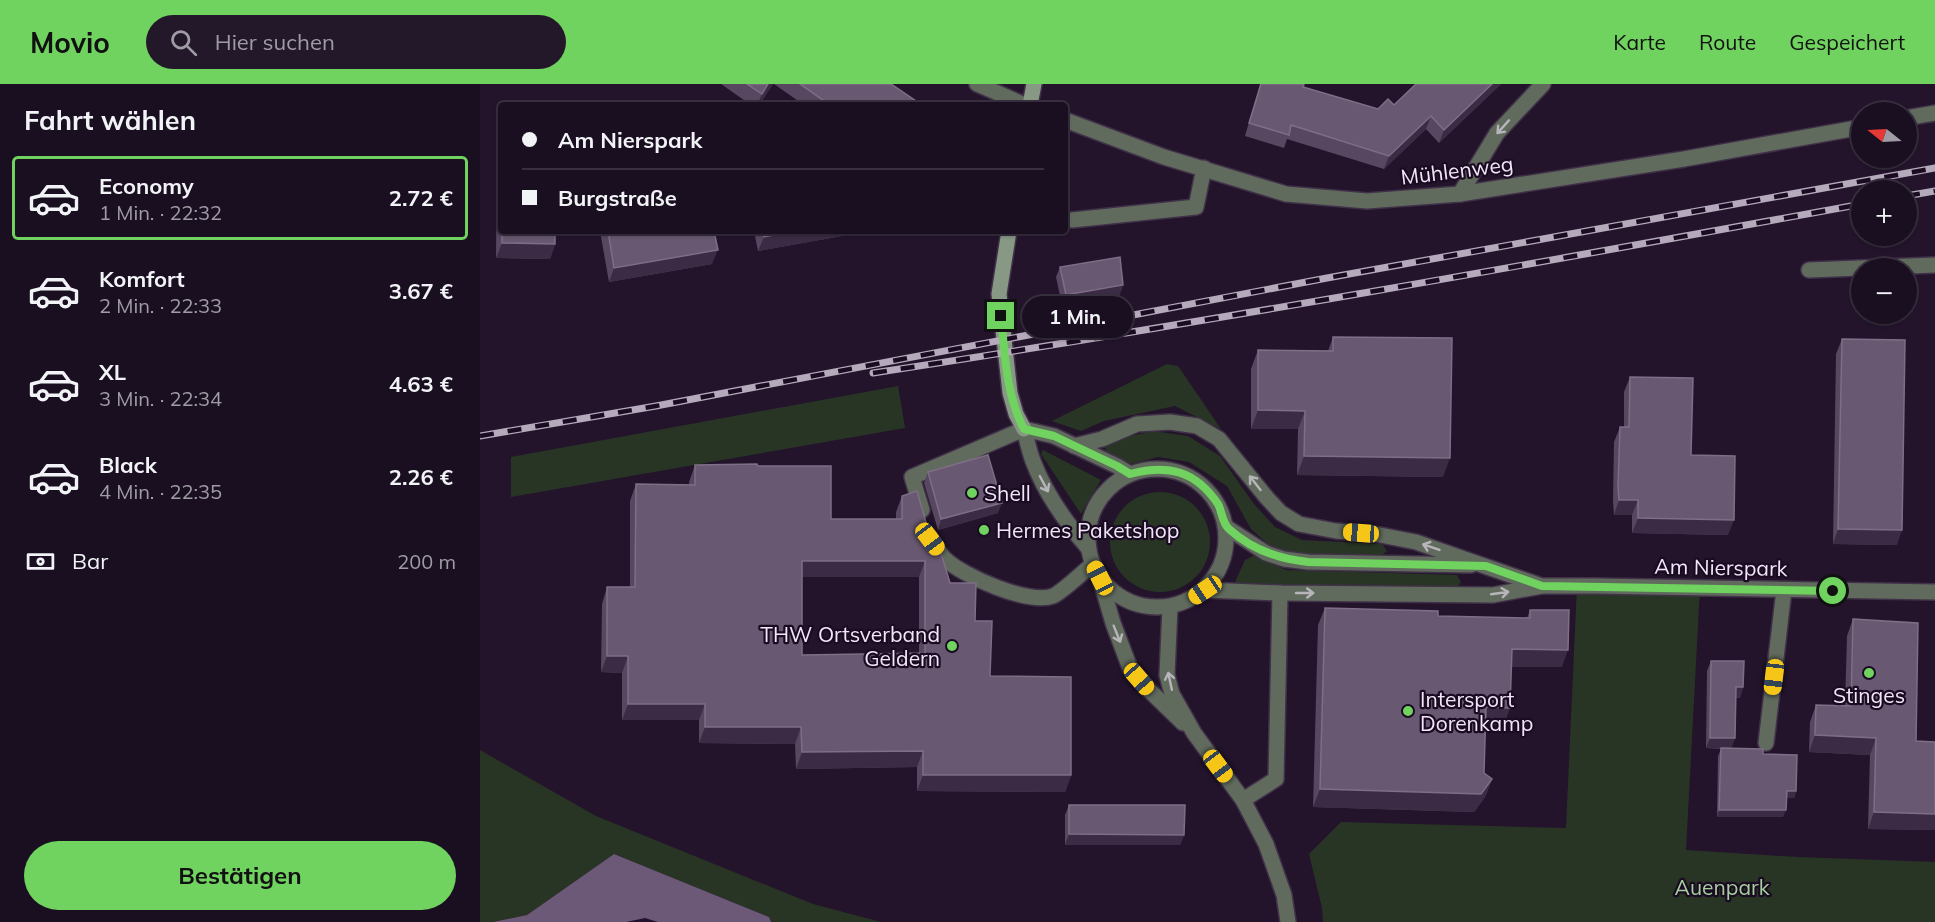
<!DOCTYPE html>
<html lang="de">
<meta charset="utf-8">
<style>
:root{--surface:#1a0f21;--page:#23182a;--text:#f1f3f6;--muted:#9f9ca5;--line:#382f3f;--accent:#70d35f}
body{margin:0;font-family:Mulish,sans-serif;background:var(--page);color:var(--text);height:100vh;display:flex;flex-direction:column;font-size:22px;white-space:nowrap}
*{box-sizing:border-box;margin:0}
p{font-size:20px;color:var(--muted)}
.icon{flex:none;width:33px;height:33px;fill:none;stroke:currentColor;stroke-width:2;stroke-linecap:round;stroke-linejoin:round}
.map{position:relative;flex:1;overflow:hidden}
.drawer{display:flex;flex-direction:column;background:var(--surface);width:480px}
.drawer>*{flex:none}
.top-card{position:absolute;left:18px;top:18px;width:570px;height:132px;border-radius:6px;box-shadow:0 2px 4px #0004,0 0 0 2px var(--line);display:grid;align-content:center;height:132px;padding:0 24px;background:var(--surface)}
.needle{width:39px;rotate:288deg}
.controls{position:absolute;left:1371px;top:18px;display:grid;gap:12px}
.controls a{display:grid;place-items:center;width:66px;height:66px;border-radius:50%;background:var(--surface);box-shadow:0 2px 4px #0004,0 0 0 2px var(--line);font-size:30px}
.end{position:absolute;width:27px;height:27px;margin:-14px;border:8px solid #70d35f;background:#111;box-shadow:0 0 0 3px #111}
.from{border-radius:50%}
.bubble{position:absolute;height:42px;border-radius:21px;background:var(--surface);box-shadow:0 2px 4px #0004,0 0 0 2px var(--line);font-size:20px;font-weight:700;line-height:42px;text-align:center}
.car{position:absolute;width:18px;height:36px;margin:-18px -9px;border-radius:8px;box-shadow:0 0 4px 2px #0007;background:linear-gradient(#f5c518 24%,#345 0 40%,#f5c518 0 76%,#345 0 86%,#f5c518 0)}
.top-card b{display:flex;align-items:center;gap:21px;height:57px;font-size:22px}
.top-card b+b{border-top:2px solid var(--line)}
.top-card i{width:15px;height:15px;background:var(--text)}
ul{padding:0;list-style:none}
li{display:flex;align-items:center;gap:18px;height:84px;margin:0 12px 9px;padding:0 12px;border:3px solid transparent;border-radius:6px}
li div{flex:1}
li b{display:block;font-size:22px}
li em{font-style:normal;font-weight:700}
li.selected{border-color:var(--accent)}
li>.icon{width:54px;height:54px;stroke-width:1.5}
h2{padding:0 24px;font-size:27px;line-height:72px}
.pay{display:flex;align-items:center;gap:15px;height:66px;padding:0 24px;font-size:22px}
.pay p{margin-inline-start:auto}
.button{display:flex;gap:12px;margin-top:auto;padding:12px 24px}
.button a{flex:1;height:69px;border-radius:36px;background:var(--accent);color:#111;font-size:24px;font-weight:700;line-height:69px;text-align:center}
header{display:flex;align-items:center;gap:36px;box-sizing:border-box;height:84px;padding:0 30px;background:var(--accent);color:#111}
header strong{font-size:28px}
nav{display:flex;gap:33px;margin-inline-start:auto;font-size:21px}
.search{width:420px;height:54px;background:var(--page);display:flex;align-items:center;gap:15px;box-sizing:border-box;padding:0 21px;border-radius:33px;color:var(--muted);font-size:22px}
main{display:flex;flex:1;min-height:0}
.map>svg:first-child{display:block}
.green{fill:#283525}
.water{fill:#6c5978}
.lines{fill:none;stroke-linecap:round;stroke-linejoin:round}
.lane-casing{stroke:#403148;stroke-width:18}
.street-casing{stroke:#403148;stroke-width:18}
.secondary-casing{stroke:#403148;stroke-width:18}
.lane{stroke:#606b5e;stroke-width:15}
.street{stroke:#606b5e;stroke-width:15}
.secondary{stroke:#879884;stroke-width:15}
.rail-casing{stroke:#b5a9bc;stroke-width:7}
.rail{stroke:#1a0b22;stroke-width:4.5;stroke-dasharray:14;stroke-linecap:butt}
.wall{fill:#584761;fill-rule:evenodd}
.shaded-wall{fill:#3c2b45}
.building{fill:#685871;stroke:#7e6e86;stroke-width:1.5;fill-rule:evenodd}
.oneway{stroke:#b7b5ba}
.route{stroke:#70d35f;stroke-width:8}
.poi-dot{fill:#70d35f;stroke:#1a0b22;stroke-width:2}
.labels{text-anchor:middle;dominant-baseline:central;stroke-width:4.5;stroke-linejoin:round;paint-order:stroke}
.street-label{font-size:21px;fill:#f1e6f7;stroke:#1a0b22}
.poi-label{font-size:21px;fill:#f1e6f7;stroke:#1a0b22;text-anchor:start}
.park-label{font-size:21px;fill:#a4cf9c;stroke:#1a0b22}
</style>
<header>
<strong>Movio</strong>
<div class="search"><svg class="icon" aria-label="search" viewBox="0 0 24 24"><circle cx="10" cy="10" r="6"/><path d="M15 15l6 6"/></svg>Hier suchen</div>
<nav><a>Karte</a><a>Route</a><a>Gespeichert</a></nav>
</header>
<main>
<section class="drawer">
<h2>Fahrt wählen</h2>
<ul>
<li class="selected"><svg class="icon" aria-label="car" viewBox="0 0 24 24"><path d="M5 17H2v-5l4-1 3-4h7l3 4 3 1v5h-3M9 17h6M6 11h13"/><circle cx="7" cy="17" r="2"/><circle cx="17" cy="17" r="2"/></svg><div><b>Economy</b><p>1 Min. · 22:32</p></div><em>2.72 €</em></li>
<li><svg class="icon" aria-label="car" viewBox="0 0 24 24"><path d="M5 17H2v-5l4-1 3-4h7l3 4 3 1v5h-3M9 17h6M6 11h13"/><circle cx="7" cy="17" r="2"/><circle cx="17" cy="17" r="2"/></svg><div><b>Komfort</b><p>2 Min. · 22:33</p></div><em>3.67 €</em></li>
<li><svg class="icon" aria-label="car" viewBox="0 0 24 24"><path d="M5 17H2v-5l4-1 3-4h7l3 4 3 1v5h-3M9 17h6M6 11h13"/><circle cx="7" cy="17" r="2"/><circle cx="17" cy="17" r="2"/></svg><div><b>XL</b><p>3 Min. · 22:34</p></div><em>4.63 €</em></li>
<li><svg class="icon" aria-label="car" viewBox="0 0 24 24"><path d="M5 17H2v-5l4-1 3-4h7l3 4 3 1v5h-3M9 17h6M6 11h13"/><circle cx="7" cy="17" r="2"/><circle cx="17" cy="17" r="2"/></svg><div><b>Black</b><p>4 Min. · 22:35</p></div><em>2.26 €</em></li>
</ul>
<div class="pay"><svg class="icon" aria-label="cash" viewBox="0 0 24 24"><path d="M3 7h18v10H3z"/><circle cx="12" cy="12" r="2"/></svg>Bar<p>200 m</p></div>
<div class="button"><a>Bestätigen</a></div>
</section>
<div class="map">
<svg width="1455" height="838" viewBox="0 0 1455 838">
<rect width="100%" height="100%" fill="#23142c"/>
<g class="green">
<polygon points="687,280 698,282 741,345 695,322 624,337 601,347 572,337"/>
<polygon points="418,302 425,344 31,413 31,373"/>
<polygon points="673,347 708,352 740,372 774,420 795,443 822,456 902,460 907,467 899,473 816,471 793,465 771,445 747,402 709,378 678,373 651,380 626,370 625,362 642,354"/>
<polygon points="563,366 621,396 601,430 561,370"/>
<circle cx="680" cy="458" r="50"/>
<polygon points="775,471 806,486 977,491 981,498 976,505 764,502 755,498 765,476"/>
<polygon points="1097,502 1220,504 1206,766 1318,773 1455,778 1455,838 843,838 842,824 829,770 861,738 1086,744"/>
<polygon points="0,666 116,732 333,820 401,838 291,838 289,833 134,770 47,831 13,838 0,838"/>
</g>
<polygon class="water" points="134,770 289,833 291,838 178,838 165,834 146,838 13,838 47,831"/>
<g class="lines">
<defs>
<g id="lane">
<polyline points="592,136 716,123 724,84"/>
<polyline points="1329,186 1455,181"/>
<polyline points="442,426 432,393 544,345"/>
<path d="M449,452C453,459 459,469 465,475C483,492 548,521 573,512C581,509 604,487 613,480"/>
<polyline points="1286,659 1304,506"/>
<polyline points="763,716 796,695 800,509"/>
</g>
<g id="street">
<polyline points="497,0 545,21"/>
<polyline points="1426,34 1455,29"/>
<polyline points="585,36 684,73 806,110 887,117 980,110 1204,75 1382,43"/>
<polyline points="980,110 1017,49 1063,0"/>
<polyline points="594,362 622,355 657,340 690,338 717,342 739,355 787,414 801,429 819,440 856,447 895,450 936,458 1059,501"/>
<circle cx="677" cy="454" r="69"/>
<polyline points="746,443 786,469 804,475 828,478 991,481"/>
<path d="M609,465C587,440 565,409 553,377C549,367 547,356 544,345L574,352L637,382L650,390"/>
<polyline points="621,498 633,539 650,584 669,606 703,639"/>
<polyline points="725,506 800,509 1013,511 1062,502 1115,502 1455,508"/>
<polyline points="690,523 687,591 692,610 714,649 763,716 786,760 804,811 808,838"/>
</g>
<g id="secondary">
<polyline points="550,21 554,0"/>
<polyline points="529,147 519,210 530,309 536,330 544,345"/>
</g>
</defs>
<use href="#lane" class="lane-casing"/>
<use href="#street" class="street-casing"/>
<use href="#secondary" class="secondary-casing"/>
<use href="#lane" class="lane"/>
<use href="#street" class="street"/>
<use href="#secondary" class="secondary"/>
<defs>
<g id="rail">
<polyline points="1426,112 1455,107"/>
<path d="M393,289C723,239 1053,180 1382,120"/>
<polyline points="0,352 176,322 847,194 1455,84"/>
</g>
</defs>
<use href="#rail" class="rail-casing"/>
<use href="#rail" class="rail"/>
</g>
<g class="wall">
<polygon points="241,0 293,0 279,21 271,21"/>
<polygon points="294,0 411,0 442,21 324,21"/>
<polygon points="780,0 824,0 823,3 898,25 914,21 1021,0 959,59 946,45 904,85 807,55 804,64 765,52"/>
<polygon points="21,38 21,147 75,147 75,160 70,175 16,174 17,48"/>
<polygon points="120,147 234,147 232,180 129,198"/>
<polygon points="274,147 364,147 362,152 278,167"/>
<polygon points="580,183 643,201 639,212 582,221 576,193"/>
<polygon points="853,253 963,393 817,391 818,345 771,345 771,285 778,266 848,267"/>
<polygon points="1362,255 1417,461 1353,460 1356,270"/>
<polygon points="1150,293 1211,371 1248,451 1152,449 1152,431 1134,431 1133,417 1134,358 1140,343 1144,343 1144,308"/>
<path d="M215,381L278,382L351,435H416V428L422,412L447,442L470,499L495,537L510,592L591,691L585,708L437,707V683L316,685L315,660L219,659V636H142V589L121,588L122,520L127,503H150V417L156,400L209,401V398ZM322,493H439V569L322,571Z"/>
<polygon points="448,388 518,429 458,446 444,399"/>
<polygon points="845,524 958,532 1047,534 1050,526 1082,583 1031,583 1024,641 1005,641 1004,689 1012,695 1005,713 994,728 833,723 838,541"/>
<polygon points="1373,535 1436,657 1455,658 1455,746 1388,745 1390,671 1329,668 1330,638 1336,621 1365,622 1367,552"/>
<polygon points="1231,577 1263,603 1260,614 1256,614 1255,654 1251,664 1283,670 1316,707 1314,714 1306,714 1303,733 1237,733 1238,672 1241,665 1226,664 1227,587"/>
<polygon points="589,721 704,751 700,761 585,761 585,731"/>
</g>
<g class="shaded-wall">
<polygon points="288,0 293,0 279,21 277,21 282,10"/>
<polygon points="1012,0 1021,0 959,59 964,46"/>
<polygon points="951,32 946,45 904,85 909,72"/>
<polygon points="314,147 364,147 362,152 278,167 284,153"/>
<polygon points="22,159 75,160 70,175 16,174"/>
<polygon points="238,166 232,180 129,198 134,184"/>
<polygon points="643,201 639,212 582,221 586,211"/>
<polygon points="778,326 825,327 818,345 771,345"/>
<polygon points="824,372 970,374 963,393 817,391"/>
<polygon points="1139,416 1158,416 1152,431 1134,431"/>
<polygon points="522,419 518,429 458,446 461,435"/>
<polygon points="1158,434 1254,436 1248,451 1152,449"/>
<polygon points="1358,445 1422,446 1417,461 1353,460"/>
<polygon points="322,477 445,477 439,493 316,493"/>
<polygon points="1032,565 1088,566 1082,583 1025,583"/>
<polygon points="127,572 148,572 142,589 121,588"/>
<polygon points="1256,603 1263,603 1260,614 1252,613"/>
<polygon points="148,620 225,620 219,636 142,636"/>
<polygon points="1006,623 1030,624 1024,641 999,641"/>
<polygon points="225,643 321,643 315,660 219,659"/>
<polygon points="1335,651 1396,654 1390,671 1329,668"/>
<polygon points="1230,654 1255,654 1251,665 1226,664"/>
<polygon points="443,667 437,683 316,685 322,668"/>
<polygon points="443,691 591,691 585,708 437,707"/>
<polygon points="1012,695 1005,713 994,728 833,723 840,705"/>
<polygon points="1307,707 1316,707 1314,714 1304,714"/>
<polygon points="1239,726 1306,726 1303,733 1237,733"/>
<polygon points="1394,728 1455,730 1455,746 1388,745"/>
<polygon points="589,750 704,751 700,761 585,761"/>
</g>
<g class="building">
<polygon points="267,0 288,0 282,10"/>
<polygon points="320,0 411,0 442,21 350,21"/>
<polygon points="781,0 824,0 823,3 898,25 908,15 914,21 936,0 1012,0 964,46 951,32 909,72 811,41 809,51 769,39"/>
<polygon points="22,147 75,147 75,160 22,159"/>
<polygon points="128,147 234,147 238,166 134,184"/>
<polygon points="282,147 314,147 284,153"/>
<polygon points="640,173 643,201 586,211 580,183"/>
<polygon points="853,253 972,254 970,374 824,372 825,327 778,326 778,266 853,267"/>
<polygon points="1362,255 1425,256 1422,446 1358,445"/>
<polygon points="1150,293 1213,294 1211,371 1255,372 1254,436 1158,434 1158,416 1139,416 1138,402 1140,343 1149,343"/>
<polygon points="508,371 522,419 461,435 448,388"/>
<path d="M277,380L278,382H351V435H422V412L437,407L447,442L457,456L470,499H496L495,537H512L510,592L591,593V691H443V667L322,668L321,643H225V620H148V572H127V503H155L156,400L215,401V381ZM322,477H445V569L322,571Z"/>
<polygon points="845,524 958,527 958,532 1050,534 1050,526 1089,526 1088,566 1032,565 1030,624 1006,623 1004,689 1012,695 1001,710 840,705"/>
<polygon points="1373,535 1438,539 1436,657 1455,658 1455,730 1394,728 1396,654 1335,651 1336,621 1371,622"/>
<polygon points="1231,577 1264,577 1263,603 1256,603 1255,654 1230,654"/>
<polygon points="1241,664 1283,665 1283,670 1317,671 1316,707 1307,707 1306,726 1239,726"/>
<polygon points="589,721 705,721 704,751 589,750"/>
</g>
<defs><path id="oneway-shaft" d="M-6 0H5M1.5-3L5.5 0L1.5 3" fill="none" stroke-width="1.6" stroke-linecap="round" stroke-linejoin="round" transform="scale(1.5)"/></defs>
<g class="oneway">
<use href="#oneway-shaft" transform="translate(1023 43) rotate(132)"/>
<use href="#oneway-shaft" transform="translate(775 399) rotate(-128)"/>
<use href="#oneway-shaft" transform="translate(564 400) rotate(62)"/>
<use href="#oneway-shaft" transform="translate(951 463) rotate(-161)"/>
<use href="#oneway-shaft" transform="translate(825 509)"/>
<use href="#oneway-shaft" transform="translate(1020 509) rotate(-8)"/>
<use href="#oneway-shaft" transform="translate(637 550) rotate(68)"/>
<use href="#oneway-shaft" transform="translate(690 597) rotate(-102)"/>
</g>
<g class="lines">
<path class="route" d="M521,232C525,271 526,311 544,345L574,352L637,382L650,390C687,380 715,386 738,420C742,427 742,439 749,445C772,466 798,475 828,478L1006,482L1062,502L1353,507"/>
</g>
<g class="poi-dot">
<circle cx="492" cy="409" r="6"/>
<circle cx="504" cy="446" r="6"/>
<circle cx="472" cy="562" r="6"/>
<circle cx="1389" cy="589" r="6"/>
<circle cx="928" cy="627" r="6"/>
</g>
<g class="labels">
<g class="street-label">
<text transform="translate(977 86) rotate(-7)">Mühlenweg</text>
<text transform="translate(1241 483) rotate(1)">Am Nierspark</text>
</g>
<g class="poi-label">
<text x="504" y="409">Shell</text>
<text x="516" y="446">Hermes Paketshop</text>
<text x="460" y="550" text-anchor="end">THW Ortsverband<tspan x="460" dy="24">Geldern</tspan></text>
<text x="1389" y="611" text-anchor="middle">Stinges</text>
<text x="940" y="615">Intersport<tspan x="940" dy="24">Dorenkamp</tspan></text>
</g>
<g class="park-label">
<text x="1242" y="803">Auenpark</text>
</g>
</g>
</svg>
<div class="controls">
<a><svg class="needle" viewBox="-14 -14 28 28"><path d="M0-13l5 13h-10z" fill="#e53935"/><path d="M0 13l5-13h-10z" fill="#9f9ca5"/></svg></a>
<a>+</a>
<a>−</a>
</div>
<i class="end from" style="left:1353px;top:507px"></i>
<i class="end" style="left:521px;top:232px"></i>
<div class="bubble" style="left:542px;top:212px;width:111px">1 Min.</div>
<i class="car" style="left:881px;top:449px;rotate:274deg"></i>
<i class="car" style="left:450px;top:455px;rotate:143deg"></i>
<i class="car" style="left:620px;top:494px;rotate:333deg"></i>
<i class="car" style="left:725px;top:506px;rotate:236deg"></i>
<i class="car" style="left:1294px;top:593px;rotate:187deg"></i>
<i class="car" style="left:659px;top:595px;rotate:139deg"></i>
<i class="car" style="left:738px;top:682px;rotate:143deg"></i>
<div class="top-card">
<b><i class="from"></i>Am Nierspark</b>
<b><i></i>Burgstraße</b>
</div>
</div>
</main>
